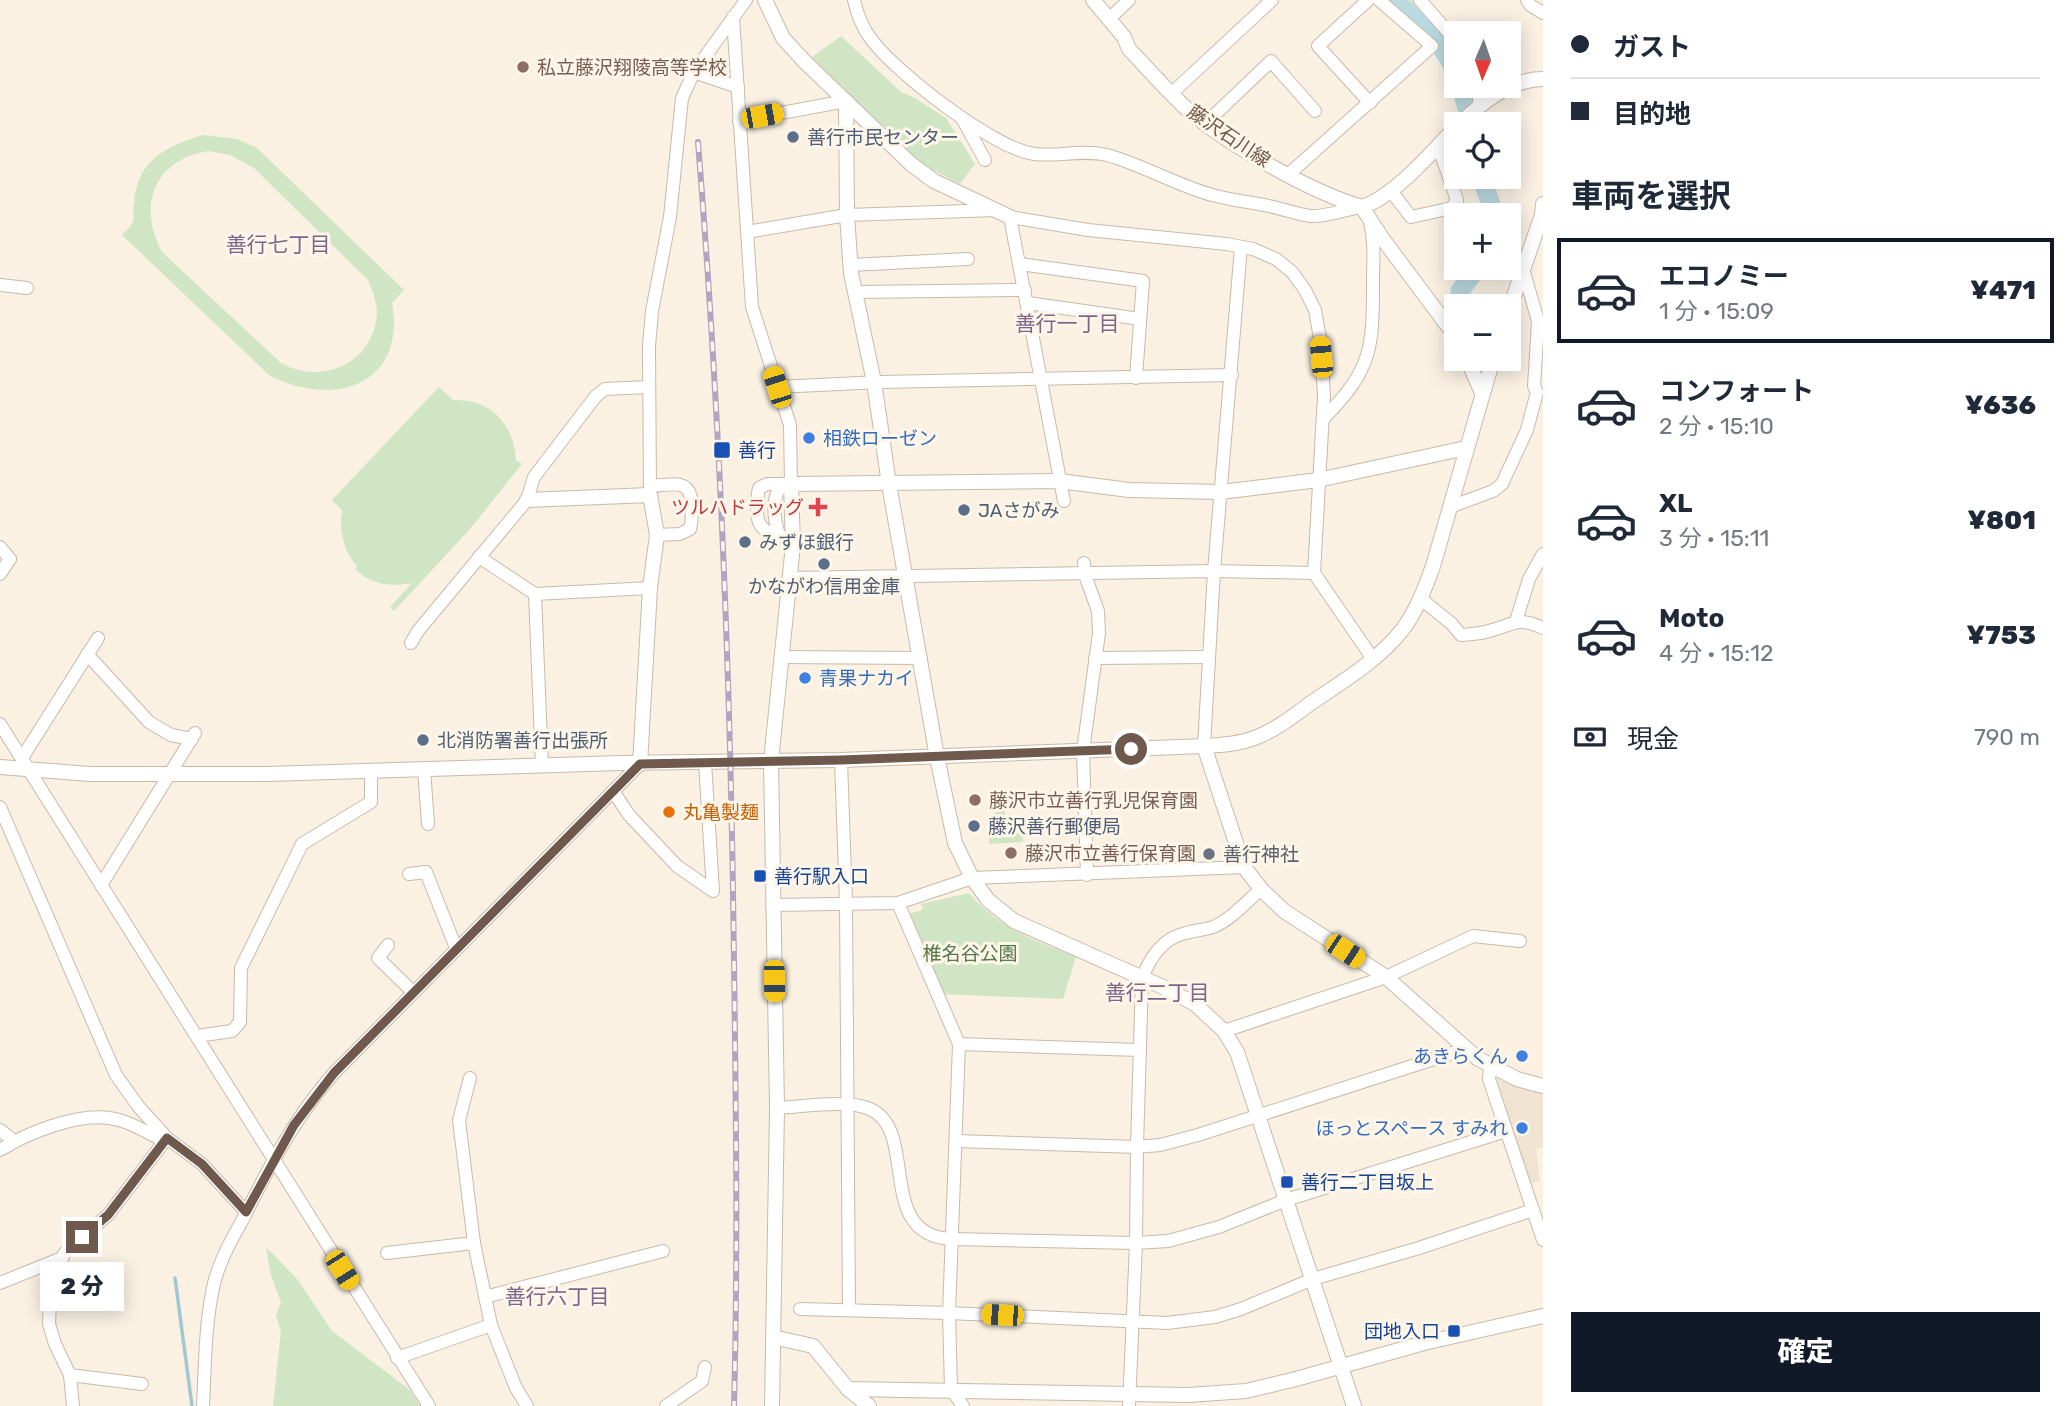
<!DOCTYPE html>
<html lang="ja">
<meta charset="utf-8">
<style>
:root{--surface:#fff;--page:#f6f6f7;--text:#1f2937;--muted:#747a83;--line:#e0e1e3;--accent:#111827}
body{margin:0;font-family:Rubik,"Noto Sans JP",sans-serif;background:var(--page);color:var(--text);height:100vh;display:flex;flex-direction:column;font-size:26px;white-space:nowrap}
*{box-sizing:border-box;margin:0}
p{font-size:23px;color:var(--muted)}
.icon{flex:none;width:38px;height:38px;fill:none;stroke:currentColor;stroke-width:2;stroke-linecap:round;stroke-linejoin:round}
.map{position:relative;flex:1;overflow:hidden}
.details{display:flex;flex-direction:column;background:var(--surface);width:525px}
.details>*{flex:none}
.guide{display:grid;align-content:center;height:154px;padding:0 28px;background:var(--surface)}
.needle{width:46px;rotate:182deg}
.fabs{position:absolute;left:1444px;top:21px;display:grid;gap:14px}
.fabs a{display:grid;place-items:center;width:77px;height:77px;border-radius:0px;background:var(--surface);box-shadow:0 4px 18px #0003;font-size:35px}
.end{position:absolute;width:32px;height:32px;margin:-16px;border:9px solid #6f594c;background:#fff;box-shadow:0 0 0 4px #fff}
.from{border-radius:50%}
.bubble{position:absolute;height:49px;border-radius:0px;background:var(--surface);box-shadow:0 4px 18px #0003;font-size:23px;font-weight:800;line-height:49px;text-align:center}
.car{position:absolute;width:21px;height:42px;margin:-21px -10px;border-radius:9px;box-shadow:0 0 5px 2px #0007;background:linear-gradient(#f5c518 24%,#345 0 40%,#f5c518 0 76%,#345 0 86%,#f5c518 0)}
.guide b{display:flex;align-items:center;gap:24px;height:66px;font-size:26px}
.guide b+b{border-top:2px solid var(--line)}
.guide i{width:18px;height:18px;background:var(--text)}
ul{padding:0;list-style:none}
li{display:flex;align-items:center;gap:21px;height:105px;margin:0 14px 10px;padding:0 14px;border:4px solid transparent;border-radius:0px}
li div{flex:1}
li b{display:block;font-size:26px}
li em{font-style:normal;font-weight:800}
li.on{border-color:var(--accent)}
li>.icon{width:63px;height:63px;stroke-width:1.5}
h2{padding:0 28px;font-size:32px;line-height:84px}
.pay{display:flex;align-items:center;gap:18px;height:77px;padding:0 28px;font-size:26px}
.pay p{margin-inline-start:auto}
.action{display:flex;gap:14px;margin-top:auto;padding:14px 28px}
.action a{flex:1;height:80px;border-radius:0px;background:var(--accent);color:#fff;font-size:28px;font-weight:800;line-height:80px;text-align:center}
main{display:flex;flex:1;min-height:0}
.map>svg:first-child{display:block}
.residential{fill:#f0e3d2}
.green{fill:#d0e5c3;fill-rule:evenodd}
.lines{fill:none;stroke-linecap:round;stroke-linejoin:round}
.stream{stroke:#a1c8d2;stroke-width:3.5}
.river{stroke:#badae1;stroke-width:19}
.minor-casing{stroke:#c9b9ab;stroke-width:14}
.tertiary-casing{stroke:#c9b9ab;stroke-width:16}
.minor{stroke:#fff;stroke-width:12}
.tertiary{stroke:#fff;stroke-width:14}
.rail-casing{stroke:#b4a3c1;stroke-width:6}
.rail{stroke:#fdf6e9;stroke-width:3.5;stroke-dasharray:10;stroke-linecap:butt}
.route{stroke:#6f594c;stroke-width:9}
.education-dot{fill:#8d6e63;stroke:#fdf6e9;stroke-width:2.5}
.service-dot{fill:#5c6f8a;stroke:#fdf6e9;stroke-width:2.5}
.shop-dot{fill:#3f7fe0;stroke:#fdf6e9;stroke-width:2.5}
.transit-dot{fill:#1a4fb4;stroke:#fdf6e9;stroke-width:2.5}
.health-dot{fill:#e0444e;stroke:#fdf6e9;stroke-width:2.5}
.food-dot{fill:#e8710a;stroke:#fdf6e9;stroke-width:2.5}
.worship-dot{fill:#6b7280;stroke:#fdf6e9;stroke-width:2.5}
.labels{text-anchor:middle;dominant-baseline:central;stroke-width:6;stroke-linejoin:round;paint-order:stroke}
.education-label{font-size:19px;fill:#785e54;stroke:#fdf6e9;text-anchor:start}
.street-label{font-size:19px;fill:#6f594c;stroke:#fdf6e9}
.service-label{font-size:19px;fill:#4e5e75;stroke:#fdf6e9;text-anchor:start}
.shop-label{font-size:19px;fill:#366cbe;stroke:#fdf6e9;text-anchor:start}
.transit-label{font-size:19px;fill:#164399;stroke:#fdf6e9;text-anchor:start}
.health-label{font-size:19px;fill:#be3a42;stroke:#fdf6e9;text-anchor:end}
.food-label{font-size:19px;fill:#c56008;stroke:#fdf6e9;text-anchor:start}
.worship-label{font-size:19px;fill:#5b616d;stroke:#fdf6e9;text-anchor:start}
.park-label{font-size:19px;fill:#557a48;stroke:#fdf6e9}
.neighbourhood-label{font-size:21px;fill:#7f648c;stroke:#fdf6e9}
</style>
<main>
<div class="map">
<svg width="1543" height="1406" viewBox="0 0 1543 1406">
<rect width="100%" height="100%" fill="#faf1e3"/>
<polygon class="residential" points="1499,1077 1543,1092 1543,1147 1536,1149 1540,1181 1528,1184 1494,1080"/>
<g class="green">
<path d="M1399,0H1412C1430,16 1456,39 1456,65L1441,39Z"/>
<polygon points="841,36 901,92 915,98 946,118 975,164 960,184 927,167 880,128 812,57"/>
<path d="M203,135L237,139L257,148L404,290L392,303C407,385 333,409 269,375L122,235C138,219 132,222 134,202C138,159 167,146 203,135ZM208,151L230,155L254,168L368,280C374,293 379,308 376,322C367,367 319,384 281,363L162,252C137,205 154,160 208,151Z"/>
<path d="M439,387L453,400C490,398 514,424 516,460L522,464L471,528L394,611L390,607L412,583C390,587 371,585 355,569L357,566C343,550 339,531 342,510L332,500Z"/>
<polygon points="1005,807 1005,819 1022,819 1023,842 989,844 989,817"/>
<path d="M969,893C1000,929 1033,940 1076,957L1063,999L942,994L908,914L923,910L921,904Z"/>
<polygon points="266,1247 298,1280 332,1331 410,1390 420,1406 273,1406 281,1331 276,1316 281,1302 271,1276"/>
</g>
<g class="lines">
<polyline class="stream" points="175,1278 192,1406"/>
<g class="river">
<path d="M1392,0C1418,21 1444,42 1456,74"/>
<polyline points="1461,86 1471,124"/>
<polyline points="1481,177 1495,215"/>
<polyline points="1460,306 1460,291 1477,268"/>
</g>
<defs>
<g id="minor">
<path d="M854,0C857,14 862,27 871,39C895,72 993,148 1034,154C1058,157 1083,149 1107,155C1143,165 1176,185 1212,195C1230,200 1250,202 1269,206C1283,209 1297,214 1310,216C1328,217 1344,209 1362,207"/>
<polyline points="1368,0 1318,46 1370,103"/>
<polyline points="1420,0 1456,41"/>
<polyline points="1527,0 1530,5 1543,13"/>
<path d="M733,17L752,307L790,425L791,484H767L759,488C757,496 757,503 757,511C757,534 774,534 793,540"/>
<polyline points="1109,19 1129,0"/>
<polyline points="694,72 738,87"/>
<polyline points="1477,86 1480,105"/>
<polyline points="1171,94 1272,0"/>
<polyline points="963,120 985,160"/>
<polyline points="739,121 846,101"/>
<polyline points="1206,123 1271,61 1315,111"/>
<polyline points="1289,174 1432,46 1379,0"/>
<polyline points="1391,191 1411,217 1452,208 1457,200 1438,146"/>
<polyline points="747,232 847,215 997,210"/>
<polyline points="1020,264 1143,281 1136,378"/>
<polyline points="851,265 968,259"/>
<polyline points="0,285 27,288"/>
<polyline points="855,292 1025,290"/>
<polyline points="1028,303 1140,319"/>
<polyline points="777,387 880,382 1232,375"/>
<path d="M1325,417C1372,369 1373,348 1373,283C1373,262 1375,242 1370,222"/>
<path d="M651,486C673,485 691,477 692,506C692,514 692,522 690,529L680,534L657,535"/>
<polyline points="650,495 649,346 652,311 670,217 682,98 694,72 746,0"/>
<polyline points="1064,501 1010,217 1088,230 1227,244 1253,249 1276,259 1292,272 1305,290 1315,310 1320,338 1324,395 1314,573 1373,659"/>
<polyline points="1450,507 1493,491 1502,484 1527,430 1537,392 1534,386 1538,321 1523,269"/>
<path d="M779,535C774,520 770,495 784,484"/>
<polyline points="0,547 10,559 0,574"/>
<polyline points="479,557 535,594 650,588"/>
<polyline points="1084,563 1085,575 1098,611 1099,633 1083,751 1087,875"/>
<polyline points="789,578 1214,571 1314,573"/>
<polyline points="535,594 542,766"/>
<path d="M1421,599L1452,624L1461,635C1471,634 1480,634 1489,631C1513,625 1518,616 1543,628"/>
<polyline points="1516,621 1529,579 1543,554"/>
<polyline points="411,643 418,631 527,500 534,477 596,396 605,389 648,387"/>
<polyline points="87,654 149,722 171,735 192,739"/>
<polyline points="781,657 921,658"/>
<polyline points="1095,658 1209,657"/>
<polyline points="0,724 429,1406"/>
<polyline points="1204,746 1214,571 1241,247"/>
<polyline points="22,758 98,638"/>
<polyline points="841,760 846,904 849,1310"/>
<polyline points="424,769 428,824"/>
<polyline points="613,791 629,815 677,866 713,891 705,762"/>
<polyline points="0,807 116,1075 138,1106 167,1138 202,1164 246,1212"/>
<polyline points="409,874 426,872 456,948"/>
<polyline points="101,885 195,733"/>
<polyline points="898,903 959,1044 949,1313 951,1389 963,1406"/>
<polyline points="772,905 898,903 972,878 1244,867"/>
<polyline points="388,945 378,958 413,992"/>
<polyline points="1224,1031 1386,977 1473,936 1520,941"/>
<polyline points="197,1036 232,1031 240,1022 241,968 302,844 371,802 371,770"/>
<polyline points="959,1044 1140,1050"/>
<polyline points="1490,1066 1489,1079 1543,1240"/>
<polyline points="470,1078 459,1120 474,1243 491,1325 516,1388 527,1406"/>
<path d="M777,1108C802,1107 847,1099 870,1109C920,1131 874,1236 952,1239L1136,1243L1168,1241L1219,1227L1286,1200L1506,1131"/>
<polyline points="0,1130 14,1141"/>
<polyline points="956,1141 1137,1147 1160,1145 1198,1135 1465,1049"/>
<path d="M0,1150C27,1133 77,1113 109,1118C128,1120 147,1133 165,1141"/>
<polyline points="387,1253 474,1243"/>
<polyline points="0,1283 62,1258"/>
<polyline points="485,1297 663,1251"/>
<polyline points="800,1309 949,1313 1167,1323 1215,1317 1241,1309 1313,1279 1419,1248 1533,1210"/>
<polyline points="397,1358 491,1325"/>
<polyline points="70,1375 142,1384"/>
<polyline points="73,1406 70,1375 55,1344 49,1324 50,1303 58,1268 64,1254 70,1247 108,1215 167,1138"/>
<path d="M203,1406C205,1367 205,1326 213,1288C218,1263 231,1241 243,1219C269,1167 295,1117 334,1073L640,764"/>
<polyline points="666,1406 702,1381 705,1367"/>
<path d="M1129,1406L1136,1243L1137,1147L1142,978C1151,956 1163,938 1186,933C1195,930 1205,930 1213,927C1232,919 1246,902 1261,889"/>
</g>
<g id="tertiary">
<polyline points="765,0 783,38 805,62 911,164 934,181 1010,217"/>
<path d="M1093,0L1124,37L1129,49C1149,70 1168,92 1189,111C1230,146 1311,192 1362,207"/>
<polyline points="846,101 847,215 851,273 874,382 889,484 937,757 955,843 972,878 988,900 1014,921 1163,987 1195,1004 1224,1031 1237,1052 1354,1406"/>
<path d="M1459,124C1482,103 1510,79 1543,79"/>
<polyline points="1362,207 1382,238 1447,325 1456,334"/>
<path d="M1362,207C1395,196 1432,152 1456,127"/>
<polyline points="1508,313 1542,215 1543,204"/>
<polyline points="1467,359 1482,393"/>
<polyline points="527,500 650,495 657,535 650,588 640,764"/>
<polyline points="1204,746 1244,867 1261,889 1284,911 1386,977 1477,1058 1517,1079 1543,1086"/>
<path d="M0,767L90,774H267L621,763L841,760L1204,746C1222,745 1240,744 1257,737C1277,729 1293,716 1311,703C1343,681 1379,660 1403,629C1417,610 1425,588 1433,566L1493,359"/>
<polyline points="773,1337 813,1346 848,1389 869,1406"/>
<polyline points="848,1389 1188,1395 1246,1391 1296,1379 1424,1343 1543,1316"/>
<polyline points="772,1406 777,1108 771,761 793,545 791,484 1059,481 1129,490 1221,492 1318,480 1466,448"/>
</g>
</defs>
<use href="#minor" class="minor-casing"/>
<use href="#tertiary" class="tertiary-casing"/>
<use href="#minor" class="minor"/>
<use href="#tertiary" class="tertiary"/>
<defs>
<path id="rail" d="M698,142C720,415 731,688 734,961C736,1110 738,1258 734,1406"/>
</defs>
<use href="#rail" class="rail-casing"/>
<use href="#rail" class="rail"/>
</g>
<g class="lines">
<polyline class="route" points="82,1237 108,1215 167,1138 202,1164 246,1212 294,1125 334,1073 640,764 841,760 1131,749"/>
</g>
<g class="education-dot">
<circle cx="523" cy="67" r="7"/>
<circle cx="975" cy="800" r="7"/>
<circle cx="1011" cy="853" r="7"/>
</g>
<g class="service-dot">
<circle cx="793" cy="137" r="7"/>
<circle cx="964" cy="510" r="7"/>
<circle cx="745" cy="542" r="7"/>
<circle cx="824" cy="564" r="7"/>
<circle cx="423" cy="740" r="7"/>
<circle cx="974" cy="826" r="7"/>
</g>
<g class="shop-dot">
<circle cx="809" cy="438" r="7"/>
<circle cx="805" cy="678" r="7"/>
<circle cx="1522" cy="1056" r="7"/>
<circle cx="1522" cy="1128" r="7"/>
</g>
<g class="transit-dot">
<rect x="713" y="441" width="18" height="18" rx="3.5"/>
<rect x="753" y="869" width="14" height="14" rx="3.5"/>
<rect x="1280" y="1175" width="14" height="14" rx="3.5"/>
<rect x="1447" y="1324" width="14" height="14" rx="3.5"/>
</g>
<path class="health-dot" d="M814.5 496.5h7v7h7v7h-7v7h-7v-7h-7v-7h7z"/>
<circle class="food-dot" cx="669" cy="812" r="7"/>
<circle class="worship-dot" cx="1209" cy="854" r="7"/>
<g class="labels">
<g class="education-label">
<text x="537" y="67">私立藤沢翔陵高等学校</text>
<text x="989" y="800">藤沢市立善行乳児保育園</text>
<text x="1025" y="853">藤沢市立善行保育園</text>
</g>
<g class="street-label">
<text transform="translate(1229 136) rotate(34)">藤沢石川線</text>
</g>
<g class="service-label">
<text x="807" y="137">善行市民センター</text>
<text x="978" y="510">JAさがみ</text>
<text x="759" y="542">みずほ銀行</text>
<text x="824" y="586" text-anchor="middle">かながわ信用金庫</text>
<text x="437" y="740">北消防署善行出張所</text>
<text x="988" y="826">藤沢善行郵便局</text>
</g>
<g class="shop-label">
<text x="823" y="438">相鉄ローゼン</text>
<text x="819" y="678">青果ナカイ</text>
<text x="1508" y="1056" text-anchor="end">あきらくん</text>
<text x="1508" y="1128" text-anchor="end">ほっとスペース すみれ</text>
</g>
<g class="transit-label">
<text x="738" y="450">善行</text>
<text x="774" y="876">善行駅入口</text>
<text x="1301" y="1182">善行二丁目坂上</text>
<text x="1440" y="1331" text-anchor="end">団地入口</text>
</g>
<g class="health-label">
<text x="804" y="507">ツルハドラッグ</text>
</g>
<g class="food-label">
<text x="683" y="812">丸亀製麺</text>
</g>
<g class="worship-label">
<text x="1223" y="854">善行神社</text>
</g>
<g class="park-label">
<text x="970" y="953">椎名谷公園</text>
</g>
<g class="neighbourhood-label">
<text x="278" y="244">善行七丁目</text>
<text x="1067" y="323">善行一丁目</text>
<text x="1157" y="992">善行二丁目</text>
<text x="557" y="1296">善行六丁目</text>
</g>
</g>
</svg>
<div class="fabs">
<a><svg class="needle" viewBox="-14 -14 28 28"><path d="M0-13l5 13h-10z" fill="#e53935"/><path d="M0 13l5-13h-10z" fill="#747a83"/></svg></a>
<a><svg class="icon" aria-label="locate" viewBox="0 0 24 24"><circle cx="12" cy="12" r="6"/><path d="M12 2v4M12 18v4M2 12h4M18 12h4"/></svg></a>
<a>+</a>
<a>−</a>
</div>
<i class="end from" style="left:1131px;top:749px"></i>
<i class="end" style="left:82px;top:1237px"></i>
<div class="bubble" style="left:40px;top:1262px;width:84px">2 分</div>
<i class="car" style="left:762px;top:116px;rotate:80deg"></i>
<i class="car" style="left:1321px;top:357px;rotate:355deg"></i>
<i class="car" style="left:777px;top:387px;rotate:342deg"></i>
<i class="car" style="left:1345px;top:951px;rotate:123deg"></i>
<i class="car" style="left:774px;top:981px;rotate:179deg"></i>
<i class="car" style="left:342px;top:1270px;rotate:148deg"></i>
<i class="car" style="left:1002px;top:1315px;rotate:273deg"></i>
</div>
<section class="details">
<div class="guide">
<b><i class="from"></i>ガスト</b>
<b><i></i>目的地</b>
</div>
<h2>車両を選択</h2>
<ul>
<li class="on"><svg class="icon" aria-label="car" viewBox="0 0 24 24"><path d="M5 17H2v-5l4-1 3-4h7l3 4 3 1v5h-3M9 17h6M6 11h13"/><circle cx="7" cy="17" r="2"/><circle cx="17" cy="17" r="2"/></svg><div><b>エコノミー</b><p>1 分 · 15:09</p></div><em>¥471</em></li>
<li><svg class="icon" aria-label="car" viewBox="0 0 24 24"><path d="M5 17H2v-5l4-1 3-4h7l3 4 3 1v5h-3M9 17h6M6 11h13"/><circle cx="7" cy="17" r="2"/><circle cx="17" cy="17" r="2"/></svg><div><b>コンフォート</b><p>2 分 · 15:10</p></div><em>¥636</em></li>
<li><svg class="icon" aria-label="car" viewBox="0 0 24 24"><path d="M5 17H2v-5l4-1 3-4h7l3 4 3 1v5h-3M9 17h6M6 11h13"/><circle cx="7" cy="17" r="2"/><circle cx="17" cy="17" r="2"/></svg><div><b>XL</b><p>3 分 · 15:11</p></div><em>¥801</em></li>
<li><svg class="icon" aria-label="car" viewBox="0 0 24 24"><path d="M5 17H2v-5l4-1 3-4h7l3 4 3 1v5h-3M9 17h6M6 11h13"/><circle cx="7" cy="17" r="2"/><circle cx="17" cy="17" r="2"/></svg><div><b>Moto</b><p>4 分 · 15:12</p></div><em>¥753</em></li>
</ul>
<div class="pay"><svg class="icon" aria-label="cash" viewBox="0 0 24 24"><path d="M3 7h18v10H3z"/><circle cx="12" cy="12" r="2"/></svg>現金<p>790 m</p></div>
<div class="action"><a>確定</a></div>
</section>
</main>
